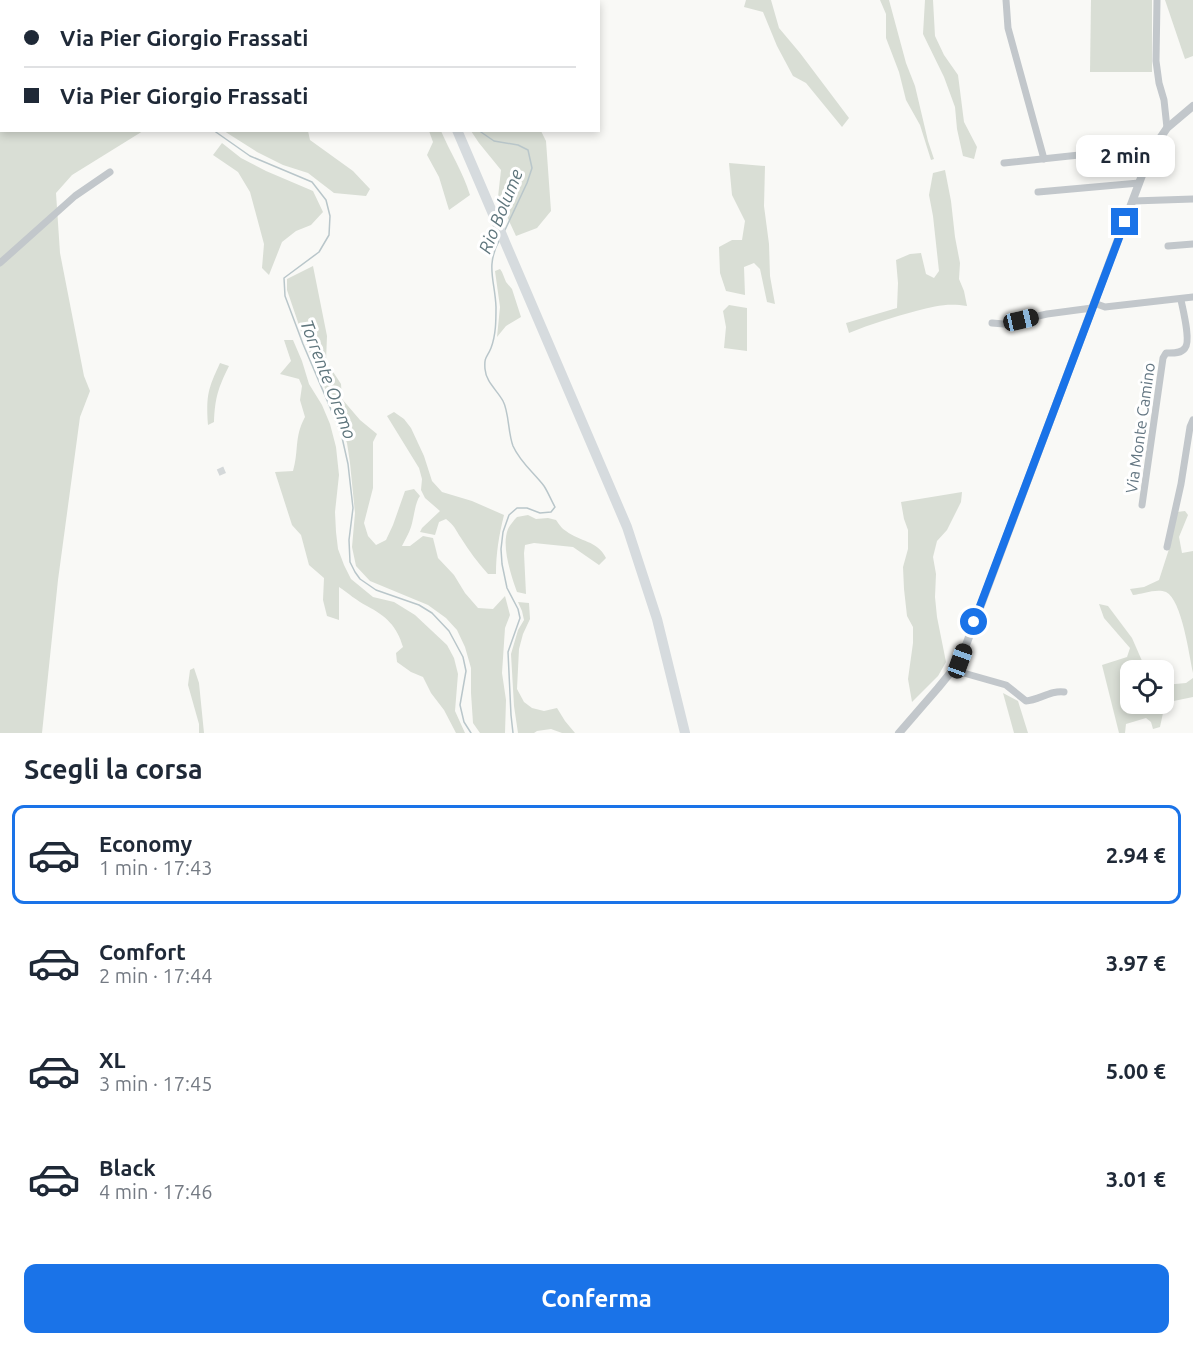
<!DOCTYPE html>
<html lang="it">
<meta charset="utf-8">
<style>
:root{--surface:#fff;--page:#f2f2f3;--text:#1f2937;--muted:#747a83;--line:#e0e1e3;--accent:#1a73e8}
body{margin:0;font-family:Ubuntu,sans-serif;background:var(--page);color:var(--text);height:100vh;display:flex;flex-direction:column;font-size:22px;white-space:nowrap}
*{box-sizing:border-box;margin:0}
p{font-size:20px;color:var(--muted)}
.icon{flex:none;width:33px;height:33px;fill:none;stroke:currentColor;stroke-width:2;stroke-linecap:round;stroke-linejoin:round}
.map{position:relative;height:733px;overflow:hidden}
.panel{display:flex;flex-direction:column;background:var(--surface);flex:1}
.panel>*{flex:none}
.guide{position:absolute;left:0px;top:0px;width:600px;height:132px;box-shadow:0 3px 9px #0003;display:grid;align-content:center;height:132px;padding:0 24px;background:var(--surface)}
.controls{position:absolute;left:1120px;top:660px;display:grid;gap:12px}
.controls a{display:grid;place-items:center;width:54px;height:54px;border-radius:12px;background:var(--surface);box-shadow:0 3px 9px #0003;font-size:30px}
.end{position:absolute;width:27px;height:27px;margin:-14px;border:8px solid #1a73e8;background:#fff;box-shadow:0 0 0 3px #fff}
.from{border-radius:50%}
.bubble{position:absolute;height:42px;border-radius:12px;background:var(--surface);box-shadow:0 3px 9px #0003;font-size:20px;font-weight:600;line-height:42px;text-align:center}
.car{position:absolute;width:18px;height:36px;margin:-18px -9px;border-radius:8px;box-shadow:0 0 4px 2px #0007;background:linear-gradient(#222 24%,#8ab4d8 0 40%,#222 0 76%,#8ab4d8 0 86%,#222 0)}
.guide b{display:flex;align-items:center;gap:21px;height:57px;font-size:22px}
.guide b+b{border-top:2px solid var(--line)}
.guide i{width:15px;height:15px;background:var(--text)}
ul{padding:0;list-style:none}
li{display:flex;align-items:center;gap:18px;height:99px;margin:0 12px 9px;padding:0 12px;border:3px solid transparent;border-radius:12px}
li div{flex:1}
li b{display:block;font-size:22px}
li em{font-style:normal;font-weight:600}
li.current{border-color:var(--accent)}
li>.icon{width:54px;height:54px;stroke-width:1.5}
h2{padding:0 24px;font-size:27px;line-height:72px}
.button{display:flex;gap:12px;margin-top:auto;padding:12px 24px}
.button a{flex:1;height:69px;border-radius:12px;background:var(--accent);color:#fff;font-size:24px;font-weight:600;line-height:69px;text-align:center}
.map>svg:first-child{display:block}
.green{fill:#d9ded5}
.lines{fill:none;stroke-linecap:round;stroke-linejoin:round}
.stream{stroke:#b9c6ca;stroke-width:1.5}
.minor-tunnel{stroke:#d4d8d9;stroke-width:7;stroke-dasharray:7 3.5;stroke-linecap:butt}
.minor{stroke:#c2c7cb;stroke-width:7}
.tertiary{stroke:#c2c7cb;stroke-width:8}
.primary{stroke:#d6dbde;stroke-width:10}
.route{stroke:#1a73e8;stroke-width:8}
.labels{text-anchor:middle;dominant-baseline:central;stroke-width:6;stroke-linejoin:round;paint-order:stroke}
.street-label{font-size:16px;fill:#637682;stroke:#fff}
.water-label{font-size:18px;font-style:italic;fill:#5e757c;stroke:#fff}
</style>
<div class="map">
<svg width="1193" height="733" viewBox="0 0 1193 733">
<rect width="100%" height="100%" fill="#f9f9f6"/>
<g class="green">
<polygon points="0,0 103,0 102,2 2,2 2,130 143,131 72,175 56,193 60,253 84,376 90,391 80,417 58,580 42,733 0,733"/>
<polygon points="746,0 771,0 779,28 800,53 849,118 842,127 806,83 793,76 777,46 763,12 744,7"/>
<polygon points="880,0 889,0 906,63 915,86 928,141 934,159 931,160 920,125 906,100 899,72 886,38 886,14"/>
<polygon points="925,0 933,0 935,36 944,55 958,75 964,122 977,147 974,159 963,156 957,129 955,107 944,77 923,34"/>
<polygon points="1091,0 1152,0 1152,72 1090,72"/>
<polygon points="1165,0 1193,0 1193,56 1185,59"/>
<polygon points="224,131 308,131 310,140 353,171 370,189 366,196 334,193 308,173 283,165 257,152"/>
<path d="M429,131H441C450,152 463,172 470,195L449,210L439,177L427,155L433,142Z"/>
<polygon points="471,131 541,131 546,141 551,211 537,228 516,236 498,197 501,170 479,143"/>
<polygon points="222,143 241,158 266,171 313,191 323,212 311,225 296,231 282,242 269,275 262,268 264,244 250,192 238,172 213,155"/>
<polygon points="729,163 765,166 764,206 769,244 770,276 775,304 767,302 760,269 754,263 744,267 745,295 726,291 720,273 719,247 732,240 742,240 745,221 732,195"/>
<path d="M945,170L951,201L955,237L960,263L959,279L964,291L967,306C948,303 935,306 916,311C893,317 871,324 849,333L846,323L897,308L898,283L896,260L910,254L921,253L926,274L934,278L939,271L933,216L929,195L933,173Z"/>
<path d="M313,266L327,336L326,361L341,384L342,399L360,420L377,434L373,442V488L364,523L368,536L376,545L386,540L393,525L405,491L414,489L420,496C415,502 414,518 411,527C409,533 405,540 402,546H410L423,536L433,538L438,558L454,575L465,593L478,608L493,609L505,596L510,615L505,628L502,673L506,700L505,733H480L473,723L471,693V668L465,647L457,630L446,618L428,605L370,581L356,566L352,547L355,513L350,463L347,443L338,419L302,334L287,290V279Z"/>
<polygon points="500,269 502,272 506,282 512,289 521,317 506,326 497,337 500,307 495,271"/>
<polygon points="729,305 747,308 747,351 724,348 726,327 723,311"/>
<path d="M284,340H293L302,361L309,384L322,405L330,424L336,447L339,475L335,512L336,532L338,549L344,565L351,579L373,597L394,602L415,615L447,645L454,658L458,674L455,711L465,733H456L444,710L431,693L423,677L411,672L397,662L396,653L403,647C397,626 386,616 367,606C357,601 348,593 339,587V620L327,616L323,600L324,578L309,565L301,535L292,525L275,472L293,471C299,451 294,437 305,417L300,400L302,386L299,379L280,374L291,361Z"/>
<path d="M220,363L229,366C218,388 215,398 214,422L208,425C206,395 208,389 220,363Z"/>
<path d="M394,412L404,419L411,428L424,456L432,481L442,492L472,501L504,515C499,535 496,553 496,574H488C478,563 469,551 461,538C455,529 455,526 446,519L439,522L435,535L420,532L422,528L440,511L425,498L421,490L422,479L419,468L387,416Z"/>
<polygon points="962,492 961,502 947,530 937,541 933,557 936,574 935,597 937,617 946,662 938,676 912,702 908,679 913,643 913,627 907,616 904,589 903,567 908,549 908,530 904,519 901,502"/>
<path d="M1185,511L1188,515L1179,537L1182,553L1193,551V673C1189,655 1182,600 1166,592C1157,588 1142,594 1133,595L1130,589L1144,587L1159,580L1169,549L1177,512Z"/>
<path d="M528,515L536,519L548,518L556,520C559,524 562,529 566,531C580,542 597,540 606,558L599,565L573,547L534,543L525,545L524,553L526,594L517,592C511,575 501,546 508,529C510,525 514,520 517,517Z"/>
<polygon points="518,602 529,603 530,619 523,634 519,649 517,689 524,702 532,708 544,711 557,708 565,721 575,733 562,733 551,729 537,731 534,733 518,733 514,706 511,654 518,630 524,620 522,611"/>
<polygon points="1099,604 1108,606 1132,638 1146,670 1131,670 1131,704 1164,704 1160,705 1163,713 1160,727 1153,729 1151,722 1146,718 1126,724 1125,733 1119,733 1102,665 1127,657 1130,648 1104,618"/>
<polygon points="194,668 199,683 204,733 199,733 199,724 188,685 190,670"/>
<polygon points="1193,678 1193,697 1164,703 1164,685 1186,683"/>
<polygon points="1003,693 1018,701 1028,733 1014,733"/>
</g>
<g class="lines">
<g class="stream">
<polyline points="109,2 110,0"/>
<polyline points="536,2 537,0"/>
<polyline points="213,130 250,156 312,182 326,200 330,216 329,235 319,252 284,278 285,296 303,344 341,433 348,464 353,508 349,540 350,562 355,572 360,579 376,590 419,605 432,613 449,631 463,657 466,671 460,705 464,722 471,733"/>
<polyline points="478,130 494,141 518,145 528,150 532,168 527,183 505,230"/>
<path d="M500,239C485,266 495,280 496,307C496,320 496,335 491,348C487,358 484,356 485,369C486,382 497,390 503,401C509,412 508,433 513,446C520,462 534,473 544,486C548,492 551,500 555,507L551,512L540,513L527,508H517L509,515L503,532L501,549L502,564L507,588L518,609L520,618L508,652L511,715L513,733"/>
</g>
<polyline class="minor-tunnel" points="220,468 223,475"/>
<g class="minor">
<polyline points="1006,0 1008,28 1044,159"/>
<polyline points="1157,0 1156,61 1159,83 1164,100 1167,128"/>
<polyline points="1004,163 1154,147"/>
<polyline points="1038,192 1139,183"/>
<polyline points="1133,201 1193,199"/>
<polyline points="1168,246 1193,244"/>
<polyline points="0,263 75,196 110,172"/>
<polyline points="1094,303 1105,307 1193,297"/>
<polyline points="992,323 1004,324 1047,314 1092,308"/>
<path d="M1142,505L1163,358L1166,353C1172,353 1181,354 1185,348C1191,341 1183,310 1181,300"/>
<polyline points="1167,547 1181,484 1190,427 1193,420"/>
<path d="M953,670L1006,685L1026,701C1039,700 1051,690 1064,692"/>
</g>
<polyline class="tertiary" points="899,733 938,688 960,661 1144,170 1154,147 1167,128 1193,106"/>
<g class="primary">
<polyline points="409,0 410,2"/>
<polyline points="457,130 627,527 657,619 685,733"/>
</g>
</g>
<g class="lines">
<polyline class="route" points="974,622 1125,222"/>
</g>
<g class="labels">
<g class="street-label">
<text transform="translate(1140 428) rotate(-82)">Via Monte Camino</text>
</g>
<g class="water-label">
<text transform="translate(500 211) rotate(-68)">Rio Bolume</text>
<text transform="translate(329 379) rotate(69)">Torrente Oremo</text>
</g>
</g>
</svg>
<div class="controls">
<a><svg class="icon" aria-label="locate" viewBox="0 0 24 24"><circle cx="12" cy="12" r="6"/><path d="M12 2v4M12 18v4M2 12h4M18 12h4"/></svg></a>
</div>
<i class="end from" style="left:974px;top:622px"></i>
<i class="end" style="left:1125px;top:222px"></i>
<div class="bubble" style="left:1076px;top:135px;width:99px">2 min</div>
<i class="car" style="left:1021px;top:320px;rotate:77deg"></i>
<i class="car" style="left:960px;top:661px;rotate:20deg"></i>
<div class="guide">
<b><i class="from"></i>Via Pier Giorgio Frassati</b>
<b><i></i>Via Pier Giorgio Frassati</b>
</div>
</div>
<section class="panel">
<h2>Scegli la corsa</h2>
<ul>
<li class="current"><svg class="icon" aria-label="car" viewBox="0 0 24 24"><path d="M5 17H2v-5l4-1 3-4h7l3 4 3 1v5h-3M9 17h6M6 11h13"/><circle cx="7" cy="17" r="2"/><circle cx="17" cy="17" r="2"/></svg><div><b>Economy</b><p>1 min · 17:43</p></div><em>2.94 €</em></li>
<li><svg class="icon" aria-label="car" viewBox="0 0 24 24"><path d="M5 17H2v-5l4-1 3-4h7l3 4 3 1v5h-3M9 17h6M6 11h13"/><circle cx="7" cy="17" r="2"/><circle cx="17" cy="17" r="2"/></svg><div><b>Comfort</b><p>2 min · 17:44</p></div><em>3.97 €</em></li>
<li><svg class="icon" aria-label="car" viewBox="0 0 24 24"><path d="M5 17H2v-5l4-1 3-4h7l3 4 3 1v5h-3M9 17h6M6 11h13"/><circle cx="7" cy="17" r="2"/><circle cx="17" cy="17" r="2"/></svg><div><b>XL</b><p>3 min · 17:45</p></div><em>5.00 €</em></li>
<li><svg class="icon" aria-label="car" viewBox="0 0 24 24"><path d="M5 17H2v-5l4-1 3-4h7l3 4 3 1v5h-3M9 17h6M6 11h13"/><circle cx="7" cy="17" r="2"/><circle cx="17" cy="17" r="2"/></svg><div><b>Black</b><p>4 min · 17:46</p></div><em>3.01 €</em></li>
</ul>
<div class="button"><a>Conferma</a></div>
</section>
